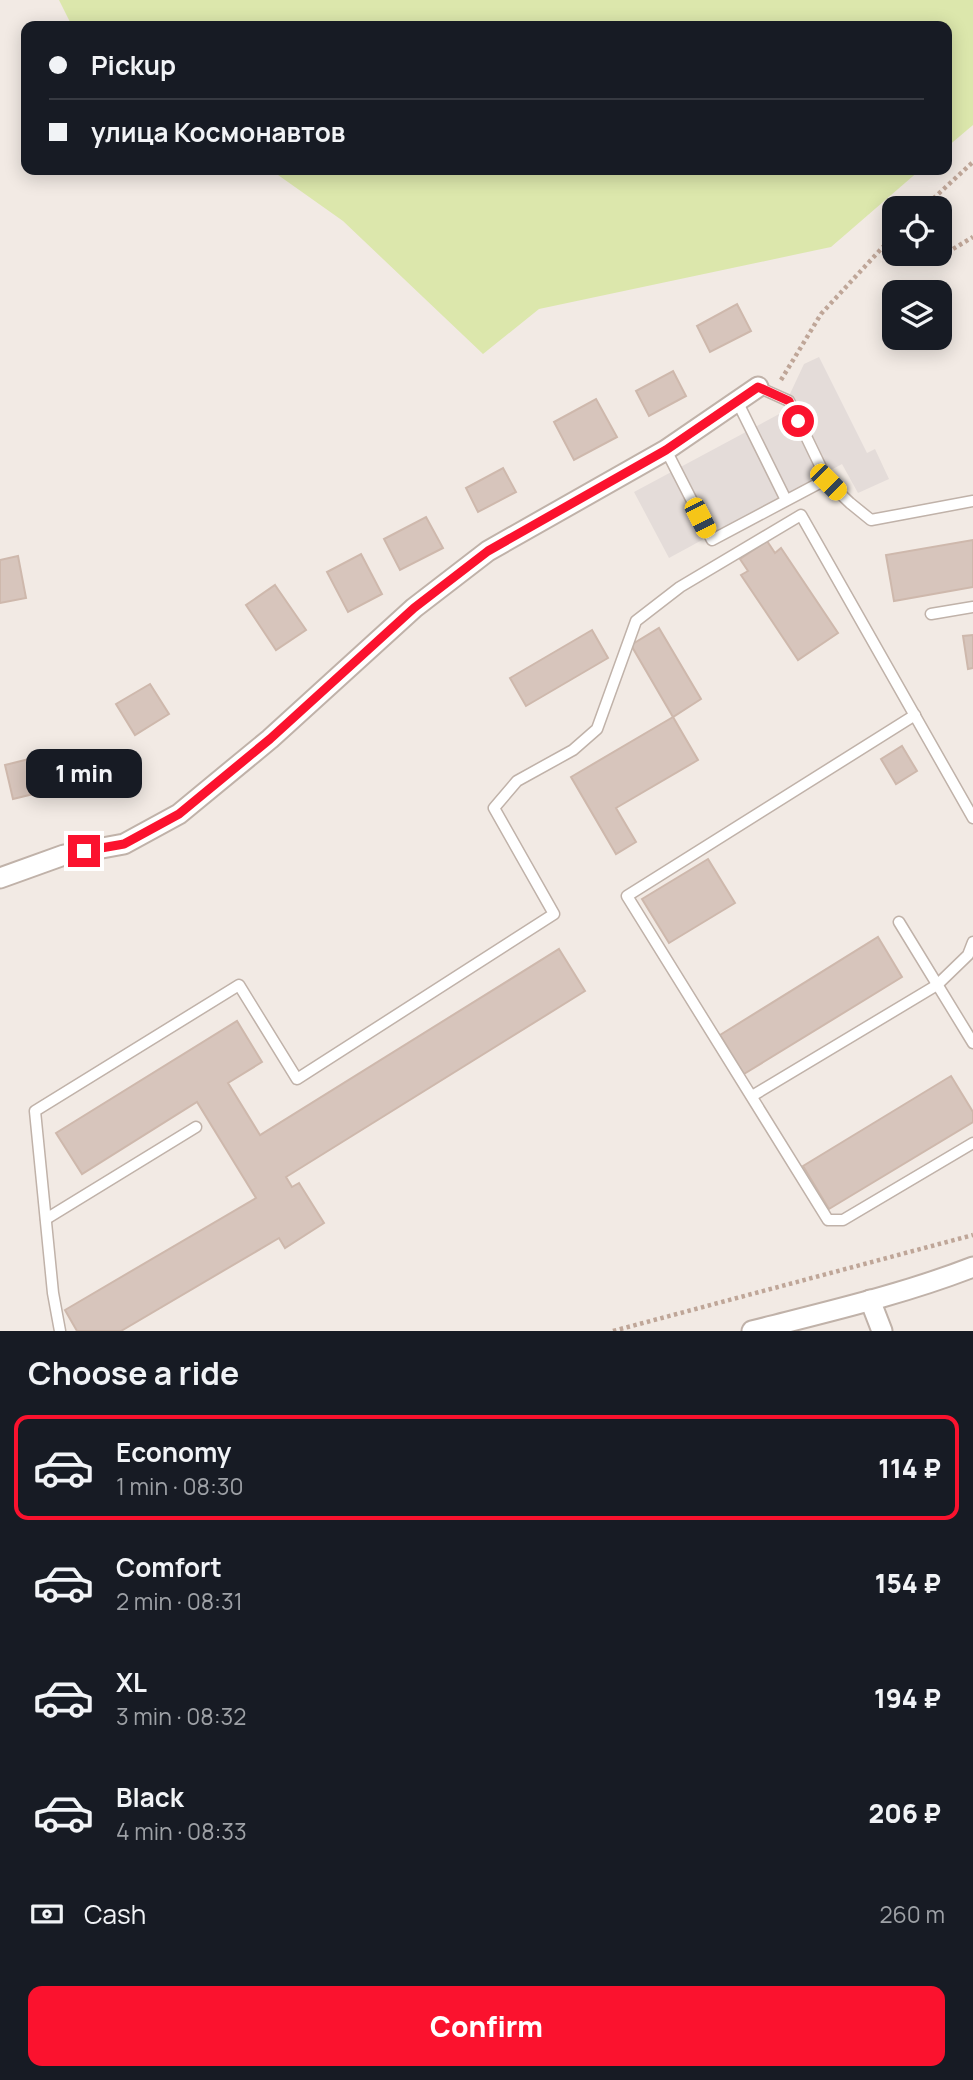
<!DOCTYPE html>
<meta charset="utf-8">
<style>
:root{--surface:#171b24;--page:#20242c;--text:#f1f3f6;--muted:#9ea1a6;--line:#363941;--accent:#fb122e}
body{margin:0;font-family:Manrope,sans-serif;background:var(--page);color:var(--text);height:100vh;display:flex;flex-direction:column;font-size:26px;white-space:nowrap}
*{box-sizing:border-box;margin:0}
p{font-size:23px;color:var(--muted)}
.icon{flex:none;width:38px;height:38px;fill:none;stroke:currentColor;stroke-width:2;stroke-linecap:round;stroke-linejoin:round}
.map{position:relative;height:1331px;overflow:hidden}
.panel{display:flex;flex-direction:column;background:var(--surface);flex:1}
.panel>*{flex:none}
.top-card{position:absolute;left:21px;top:21px;width:931px;height:154px;border-radius:14px;box-shadow:0 4px 18px #0003;display:grid;align-content:center;height:154px;padding:0 28px;background:var(--surface)}
.tools{position:absolute;left:882px;top:196px;display:grid;gap:14px}
.tools a{display:grid;place-items:center;width:70px;height:70px;border-radius:14px;background:var(--surface);box-shadow:0 4px 18px #0003;font-size:35px}
.end{position:absolute;width:32px;height:32px;margin:-16px;border:9px solid #fb122e;background:#fff;box-shadow:0 0 0 4px #fff}
.from{border-radius:50%}
.bubble{position:absolute;height:49px;border-radius:14px;background:var(--surface);box-shadow:0 4px 18px #0003;font-size:23px;font-weight:800;line-height:49px;text-align:center}
.car{position:absolute;width:21px;height:42px;margin:-21px -10px;border-radius:9px;box-shadow:0 0 5px 2px #0007;background:linear-gradient(#f5c518 24%,#345 0 40%,#f5c518 0 76%,#345 0 86%,#f5c518 0)}
.top-card b{display:flex;align-items:center;gap:24px;height:66px;font-size:26px}
.top-card b+b{border-top:2px solid var(--line)}
.top-card i{width:18px;height:18px;background:var(--text)}
ul{padding:0;list-style:none}
li{display:flex;align-items:center;gap:21px;height:105px;margin:0 14px 10px;padding:0 14px;border:4px solid transparent;border-radius:14px}
li div{flex:1}
li b{display:block;font-size:26px}
li em{font-style:normal;font-weight:800}
li.current{border-color:var(--accent)}
li>.icon{width:63px;height:63px;stroke-width:1.5}
h2{padding:0 28px;font-size:32px;line-height:84px}
.pay{display:flex;align-items:center;gap:18px;height:77px;padding:0 28px;font-size:26px}
.pay p{margin-inline-start:auto}
.action{display:flex;gap:14px;margin-top:auto;padding:14px 28px}
.action a{flex:1;height:80px;border-radius:14px;background:var(--accent);color:#fff;font-size:28px;font-weight:800;line-height:80px;text-align:center}
.map>svg:first-child{display:block}
.industrial{fill:#e4dcd9}
.green{fill:#dce7ac}
.building{fill:#d7c5bc;stroke:#ceb8ac;stroke-width:2}
.lines{fill:none;stroke-linecap:round;stroke-linejoin:round}
.service-casing{stroke:#c0b2a9;stroke-width:13}
.minor-casing{stroke:#c0b2a9;stroke-width:23}
.path{stroke:#bfa698;stroke-width:4.5;stroke-dasharray:3.5 3.5;stroke-linecap:butt}
.service{stroke:#fff;stroke-width:10}
.minor{stroke:#fff;stroke-width:19}
.route{stroke:#fb122e;stroke-width:9}
</style>
<div class="map">
<svg width="973" height="1331" viewBox="0 0 973 1331">
<rect width="100%" height="100%" fill="#f2eae4"/>
<polygon class="industrial" points="819,357 867,453 875,449 889,479 858,493 842,464 669,558 634,492 781,413 804,364"/>
<g class="green">
<polygon points="59,0 973,0 973,125 947,147 947,26 72,26"/>
<polygon points="271,170 920,170 831,247 539,309 483,354 343,221"/>
</g>
<g class="building">
<polygon points="737,304 751,331 710,352 697,326"/>
<polygon points="673,371 686,396 649,416 636,391"/>
<polygon points="596,399 617,437 574,460 554,422"/>
<polygon points="503,468 516,492 478,512 466,488"/>
<polygon points="426,517 443,548 400,570 384,539"/>
<polygon points="973,540 973,587 894,601 886,555"/>
<polygon points="767,541 775,553 781,548 838,633 798,660 741,575 748,571 740,559"/>
<polygon points="361,554 382,594 348,612 327,572"/>
<polygon points="18,556 26,598 0,603 0,560"/>
<polygon points="275,585 306,630 276,650 246,605"/>
<polygon points="659,628 701,699 673,717 631,645"/>
<polygon points="592,630 608,658 526,706 510,678"/>
<polygon points="973,635 973,668 968,669 963,636"/>
<polygon points="150,684 169,714 135,735 116,704"/>
<polygon points="673,717 698,760 616,808 636,842 616,854 571,777"/>
<polygon points="902,746 917,771 896,784 881,759"/>
<polygon points="45,755 54,789 13,799 5,765"/>
<polygon points="708,859 735,903 669,943 642,899"/>
<polygon points="878,937 902,977 744,1074 720,1035"/>
<polygon points="559,949 585,991 286,1177 292,1187 299,1183 324,1223 285,1248 279,1238 121,1331 77,1331 65,1310 256,1198 197,1102 82,1174 56,1133 237,1021 262,1062 228,1083 260,1135"/>
<polygon points="951,1076 973,1112 973,1122 829,1209 803,1166"/>
</g>
<g class="lines">
<defs>
<g id="service">
<polyline points="758,387 789,401 828,482 850,503 871,520 973,501"/>
<polyline points="737,401 786,500"/>
<polyline points="666,450 712,540 827,479"/>
<polyline points="931,614 973,607"/>
<polyline points="915,715 627,896 828,1220 843,1220 973,1143"/>
<polyline points="899,922 973,1043"/>
<polyline points="752,1096 937,985 968,955 973,942"/>
<polyline points="46,1219 196,1127"/>
<polyline points="60,1331 53,1293 35,1111 239,985 297,1079 554,914 494,808 517,781 573,750 597,729 636,621 680,587 801,515 973,818"/>
</g>
<g id="minor">
<polyline points="0,878 64,855 124,844 179,814 270,739 414,608 488,551 666,450 758,387"/>
<polyline points="870,1300 882,1331"/>
<path d="M752,1331C826,1312 901,1295 973,1267"/>
</g>
</defs>
<use href="#service" class="service-casing"/>
<use href="#minor" class="minor-casing"/>
<g class="path">
<polyline points="923,208 973,162"/>
<polyline points="940,253 948,252 973,237"/>
<polyline points="930,254 937,254"/>
<polyline points="781,380 821,314 894,235"/>
<polyline points="613,1331 973,1235"/>
</g>
<use href="#service" class="service"/>
<use href="#minor" class="minor"/>
</g>
<g class="lines">
<polyline class="route" points="84,851 124,844 179,814 270,739 414,608 488,551 666,450 758,387 789,401 798,421"/>
</g>
</svg>
<div class="tools">
<a><svg class="icon" aria-label="locate" viewBox="0 0 24 24"><circle cx="12" cy="12" r="6"/><path d="M12 2v4M12 18v4M2 12h4M18 12h4"/></svg></a>
<a><svg class="icon" aria-label="layers" viewBox="0 0 24 24"><path d="M12 4l9 5-9 5-9-5zM3 14l9 5 9-5"/></svg></a>
</div>
<i class="end from" style="left:798px;top:421px"></i>
<i class="end" style="left:84px;top:851px"></i>
<div class="bubble" style="left:26px;top:749px;width:116px">1 min</div>
<i class="car" style="left:828px;top:482px;rotate:135deg"></i>
<i class="car" style="left:700px;top:518px;rotate:153deg"></i>
<div class="top-card">
<b><i class="from"></i>Pickup</b>
<b><i></i>улица Космонавтов</b>
</div>
</div>
<section class="panel">
<h2>Choose a ride</h2>
<ul>
<li class="current"><svg class="icon" aria-label="car" viewBox="0 0 24 24"><path d="M5 17H2v-5l4-1 3-4h7l3 4 3 1v5h-3M9 17h6M6 11h13"/><circle cx="7" cy="17" r="2"/><circle cx="17" cy="17" r="2"/></svg><div><b>Economy</b><p>1 min · 08:30</p></div><em>114 ₽</em></li>
<li><svg class="icon" aria-label="car" viewBox="0 0 24 24"><path d="M5 17H2v-5l4-1 3-4h7l3 4 3 1v5h-3M9 17h6M6 11h13"/><circle cx="7" cy="17" r="2"/><circle cx="17" cy="17" r="2"/></svg><div><b>Comfort</b><p>2 min · 08:31</p></div><em>154 ₽</em></li>
<li><svg class="icon" aria-label="car" viewBox="0 0 24 24"><path d="M5 17H2v-5l4-1 3-4h7l3 4 3 1v5h-3M9 17h6M6 11h13"/><circle cx="7" cy="17" r="2"/><circle cx="17" cy="17" r="2"/></svg><div><b>XL</b><p>3 min · 08:32</p></div><em>194 ₽</em></li>
<li><svg class="icon" aria-label="car" viewBox="0 0 24 24"><path d="M5 17H2v-5l4-1 3-4h7l3 4 3 1v5h-3M9 17h6M6 11h13"/><circle cx="7" cy="17" r="2"/><circle cx="17" cy="17" r="2"/></svg><div><b>Black</b><p>4 min · 08:33</p></div><em>206 ₽</em></li>
</ul>
<div class="pay"><svg class="icon" aria-label="cash" viewBox="0 0 24 24"><path d="M3 7h18v10H3z"/><circle cx="12" cy="12" r="2"/></svg>Cash<p>260 m</p></div>
<div class="action"><a>Confirm</a></div>
</section>
